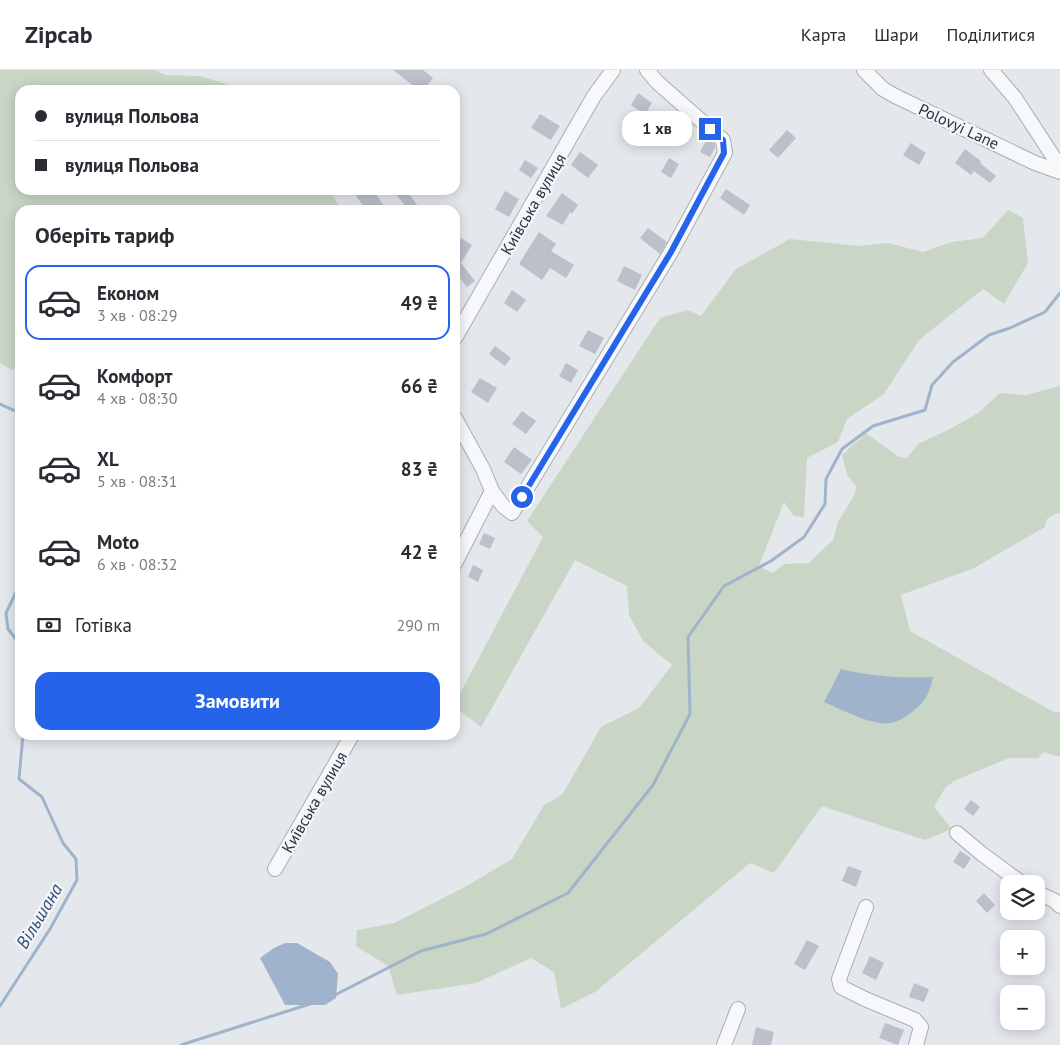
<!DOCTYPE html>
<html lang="uk">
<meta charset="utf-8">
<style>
:root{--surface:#fff;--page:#f2f2f3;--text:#2b2b33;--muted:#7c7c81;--line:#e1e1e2;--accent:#2563eb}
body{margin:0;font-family:"PT Sans",sans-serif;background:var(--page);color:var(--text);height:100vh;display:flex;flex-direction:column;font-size:19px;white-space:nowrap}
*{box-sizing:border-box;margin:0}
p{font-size:16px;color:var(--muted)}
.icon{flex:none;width:28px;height:28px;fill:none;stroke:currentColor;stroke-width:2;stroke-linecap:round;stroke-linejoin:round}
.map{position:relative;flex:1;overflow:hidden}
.side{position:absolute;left:15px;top:135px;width:445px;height:535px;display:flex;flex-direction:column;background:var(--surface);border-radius:15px;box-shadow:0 2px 12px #0003}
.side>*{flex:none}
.hud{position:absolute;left:15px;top:15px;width:445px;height:110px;border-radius:15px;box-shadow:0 2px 12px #0003;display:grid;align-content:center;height:110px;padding:0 20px;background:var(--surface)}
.buttons{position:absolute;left:1000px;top:805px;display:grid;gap:10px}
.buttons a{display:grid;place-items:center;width:45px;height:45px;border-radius:10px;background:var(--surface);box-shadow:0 2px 12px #0003;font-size:25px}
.end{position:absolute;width:22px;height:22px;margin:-11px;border:6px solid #2563eb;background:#fff;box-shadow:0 0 0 2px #fff}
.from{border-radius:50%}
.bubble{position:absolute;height:35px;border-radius:15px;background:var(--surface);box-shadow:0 2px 12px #0003;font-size:16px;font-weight:600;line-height:35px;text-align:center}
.hud b{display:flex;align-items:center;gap:18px;height:48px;font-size:19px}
.hud b+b{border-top:1px solid var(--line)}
.hud i{width:12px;height:12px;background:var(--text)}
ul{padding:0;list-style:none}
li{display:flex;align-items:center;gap:15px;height:75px;margin:0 10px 8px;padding:0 10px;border:2px solid transparent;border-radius:15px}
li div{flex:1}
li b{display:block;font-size:19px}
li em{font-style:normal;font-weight:600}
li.active{border-color:var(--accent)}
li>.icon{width:45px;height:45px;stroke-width:1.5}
h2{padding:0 20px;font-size:22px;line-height:60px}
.pay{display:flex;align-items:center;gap:12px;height:55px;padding:0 20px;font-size:19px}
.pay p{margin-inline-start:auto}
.cta{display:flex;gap:10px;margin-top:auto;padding:10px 20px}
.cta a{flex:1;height:58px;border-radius:15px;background:var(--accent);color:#fff;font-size:20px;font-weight:600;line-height:58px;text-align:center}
header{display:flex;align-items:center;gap:30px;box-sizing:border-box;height:70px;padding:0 25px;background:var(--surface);border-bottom:1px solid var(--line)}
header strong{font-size:24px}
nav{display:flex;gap:28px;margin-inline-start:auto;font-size:18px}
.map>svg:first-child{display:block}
.green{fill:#c9d6c5}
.water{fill:#9fb4cc}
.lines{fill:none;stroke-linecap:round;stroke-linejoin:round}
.stream{stroke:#9fb4cc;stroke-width:3}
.building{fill:#bbc0ca}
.minor-casing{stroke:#a9aeb7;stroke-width:16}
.minor{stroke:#f7f8fa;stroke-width:14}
.route{stroke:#2563eb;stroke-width:6}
.labels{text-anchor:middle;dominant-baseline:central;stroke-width:4.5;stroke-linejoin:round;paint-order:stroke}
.street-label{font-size:16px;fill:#2b3445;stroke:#f4f6f9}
.water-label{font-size:18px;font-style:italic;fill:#34527a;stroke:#f4f6f9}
</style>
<header>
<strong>Zipcab</strong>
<nav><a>Карта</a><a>Шари</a><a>Поділитися</a></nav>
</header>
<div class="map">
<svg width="1060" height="975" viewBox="0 0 1060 975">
<rect width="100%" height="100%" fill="#e4e7ec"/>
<g class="green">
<polygon points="0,0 155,0 166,5 200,6 245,20 20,20 20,120 329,120 342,140 20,140 20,294 12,300 0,293"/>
<polygon points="1008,140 1023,148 1028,193 1004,234 983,219 919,270 884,324 847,349 838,372 807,388 804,447 794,446 784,432 759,496 773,503 784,494 809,493 833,470 838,452 855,424 856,416 847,405 842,385 866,363 899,387 907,388 918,374 948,360 978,343 1000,323 1026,325 1060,316 1060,444 1057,443 1047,449 1045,457 974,498 901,525 910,561 1054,642 1060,642 1060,687 1044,682 1038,688 1009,688 954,711 945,718 934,737 952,759 925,770 822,736 774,803 750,793 595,922 561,939 554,902 531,888 476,913 397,925 388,896 356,876 357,860 394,853 463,818 512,789 544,735 562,725 601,657 639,638 672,595 643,571 629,545 627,516 575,490 481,657 455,637 455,633 543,467 527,451 660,248 688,240 701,246 736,199 790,169 859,176 888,173 923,182 952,172 983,168"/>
</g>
<g class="water">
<path d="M841,599C874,607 899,608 933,607C931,619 926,630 917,638C909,645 901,651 890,653C875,657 838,638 824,632Z"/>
<polygon points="285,873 297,873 330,892 338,904 336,928 325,935 285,935 260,888 274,878"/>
</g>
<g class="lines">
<g class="stream">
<polyline points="0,334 20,343"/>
<polyline points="20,483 20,487"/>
<polyline points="20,514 6,543 8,559 20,574"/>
<polyline points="333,926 421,881 486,864 568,823 653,715 690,644 688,567 724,516 771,491 804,467 825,434 826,409 842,379 873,356 925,340 932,315 953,292 989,265 1010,258 1045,242 1060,223"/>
<polyline points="0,936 50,859 77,810 76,789 63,773 42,727 19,709 23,665"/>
<polyline points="181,975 313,933"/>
</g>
</g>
<g class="building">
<polygon points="393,0 423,0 433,8 424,20 419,20"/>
<polygon points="638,23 652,33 645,44 631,35"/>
<polygon points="540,44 560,56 551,70 531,58"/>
<polygon points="787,60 796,68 778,88 769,80"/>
<polygon points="707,69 715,74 715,78 710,87 700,82"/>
<polygon points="911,73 926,83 919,95 903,85"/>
<polygon points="965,79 981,91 980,93 996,106 990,113 974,101 971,105 955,93"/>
<polygon points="580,82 598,95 588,108 571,95"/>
<polygon points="669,88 679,94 671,108 661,102"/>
<polygon points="525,90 538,98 531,108 519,100"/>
<polygon points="726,119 750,135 744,145 720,128"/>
<polygon points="352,120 373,120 387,140 366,140"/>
<polygon points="393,120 406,120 421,140 408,140"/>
<polygon points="505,121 519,129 509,147 495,139"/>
<polygon points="562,123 578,135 572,144 570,142 563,155 546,146"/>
<polygon points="648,158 667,172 660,184 640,168"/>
<polygon points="539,162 556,174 551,181 574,195 566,208 550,198 542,210 519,194"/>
<polygon points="461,168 472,175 461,193 475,211 467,217 456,203 455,204 455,179"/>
<polygon points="624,196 642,205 635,220 617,211"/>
<polygon points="512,220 526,230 517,242 504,233"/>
<polygon points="588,260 604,268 595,284 579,276"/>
<polygon points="495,276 511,288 505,296 489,284"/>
<polygon points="566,293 578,300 571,313 559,306"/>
<polygon points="480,308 497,318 488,333 471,322"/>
<polygon points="522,341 536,351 526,364 512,354"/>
<polygon points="514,377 532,390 521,404 504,392"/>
<polygon points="484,463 495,468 490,479 479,474"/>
<polygon points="473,495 483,500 478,512 468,507"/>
<polygon points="971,730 980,737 973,746 964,739"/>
<polygon points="960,781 971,788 964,799 953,792"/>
<polygon points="848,796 862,801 856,817 842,811"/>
<polygon points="984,823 995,835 987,843 976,831"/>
<polygon points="807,870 819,876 805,900 794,894"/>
<polygon points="870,886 884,893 876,910 862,903"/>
<polygon points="914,913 929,919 924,932 909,927"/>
<polygon points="885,953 904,960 898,975 879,968"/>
<polygon points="756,957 774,962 771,975 752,975"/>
</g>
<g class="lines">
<defs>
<g id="minor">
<polyline points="864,0 883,19 895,26 1035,93 1060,102"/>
<polyline points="991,0 1015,28 1060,97"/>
<polyline points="455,268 594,26 613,0"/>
<polyline points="455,348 483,399 492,421 455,493"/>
<polyline points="492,421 503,436 512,443 671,182 725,83 723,70 657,12 647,0"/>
<polyline points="957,763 982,784 1023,814"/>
<polyline points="275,799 352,665"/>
<polyline points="1036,822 1055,831 1060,836"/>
<polyline points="866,837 839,909 841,917 865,929 915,950 921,957 916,975"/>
<polyline points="724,975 738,939"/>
</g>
</defs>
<use href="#minor" class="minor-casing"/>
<use href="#minor" class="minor"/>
</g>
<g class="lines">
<polyline class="route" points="522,427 671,182 724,83 723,70 710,59"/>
</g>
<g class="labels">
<g class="street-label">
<text transform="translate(959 56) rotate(25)">Polovyi Lane</text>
<text transform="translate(533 134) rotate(-60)">Київська вулиця</text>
<text transform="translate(314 732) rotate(-60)">Київська вулиця</text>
</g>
<g class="water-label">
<text transform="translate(39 846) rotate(-59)">Вільшана</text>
</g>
</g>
</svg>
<div class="buttons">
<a><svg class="icon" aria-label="layers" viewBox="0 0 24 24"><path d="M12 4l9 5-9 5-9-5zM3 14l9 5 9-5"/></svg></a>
<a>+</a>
<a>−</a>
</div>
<i class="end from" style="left:522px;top:427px"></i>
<i class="end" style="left:710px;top:59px"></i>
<div class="bubble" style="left:622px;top:41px;width:70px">1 хв</div>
<div class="hud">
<b><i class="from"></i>вулиця Польова</b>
<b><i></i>вулиця Польова</b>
</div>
<section class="side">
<h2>Оберіть тариф</h2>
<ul>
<li class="active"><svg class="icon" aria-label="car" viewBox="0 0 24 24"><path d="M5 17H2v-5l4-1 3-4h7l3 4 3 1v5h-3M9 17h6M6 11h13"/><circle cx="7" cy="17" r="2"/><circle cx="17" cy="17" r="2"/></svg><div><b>Економ</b><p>3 хв · 08:29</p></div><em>49 ₴</em></li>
<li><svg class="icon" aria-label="car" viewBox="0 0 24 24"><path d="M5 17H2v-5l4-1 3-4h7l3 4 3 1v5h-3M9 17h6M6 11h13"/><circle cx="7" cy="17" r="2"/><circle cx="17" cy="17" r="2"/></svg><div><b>Комфорт</b><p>4 хв · 08:30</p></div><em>66 ₴</em></li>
<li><svg class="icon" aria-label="car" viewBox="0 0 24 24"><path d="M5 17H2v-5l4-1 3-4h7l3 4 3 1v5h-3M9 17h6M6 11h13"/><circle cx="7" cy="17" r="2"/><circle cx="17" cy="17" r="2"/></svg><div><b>XL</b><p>5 хв · 08:31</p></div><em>83 ₴</em></li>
<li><svg class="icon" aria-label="car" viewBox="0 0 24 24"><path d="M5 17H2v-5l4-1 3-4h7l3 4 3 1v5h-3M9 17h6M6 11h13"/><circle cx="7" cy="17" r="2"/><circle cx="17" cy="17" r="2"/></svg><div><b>Moto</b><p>6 хв · 08:32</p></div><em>42 ₴</em></li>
</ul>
<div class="pay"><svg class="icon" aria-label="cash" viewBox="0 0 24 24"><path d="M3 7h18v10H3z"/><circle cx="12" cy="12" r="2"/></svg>Готівка<p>290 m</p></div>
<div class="cta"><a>Замовити</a></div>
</section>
</div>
